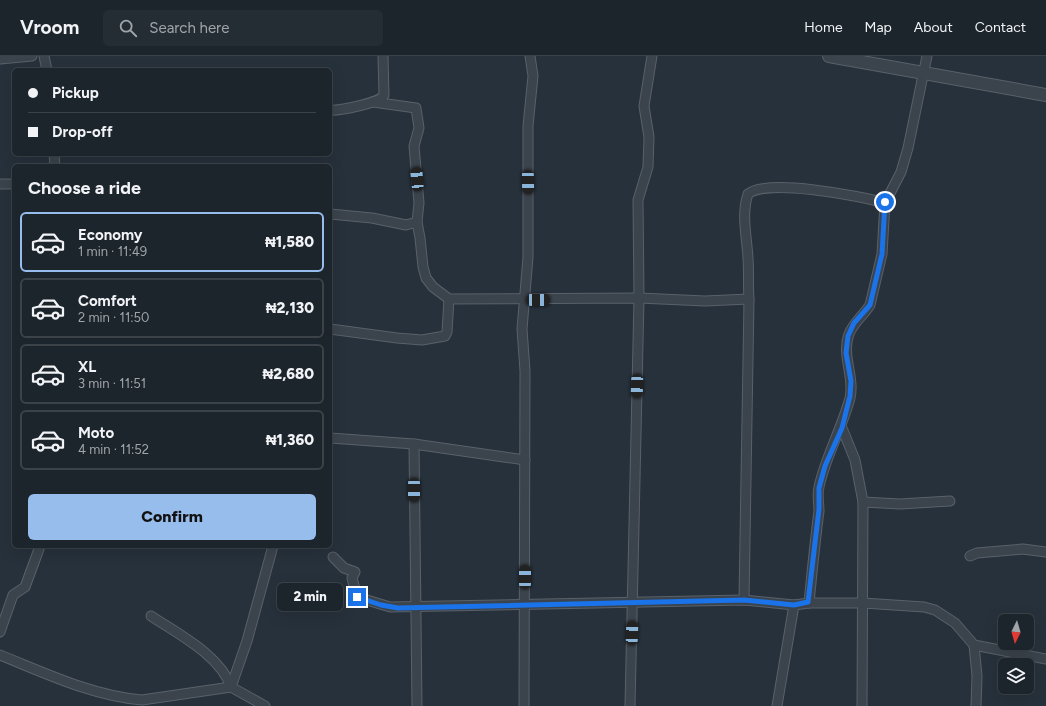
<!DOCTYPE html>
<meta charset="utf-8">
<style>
:root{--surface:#1d252c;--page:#252d34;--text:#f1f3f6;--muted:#a0a5a9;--line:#3b4248;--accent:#97bdec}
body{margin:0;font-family:Figtree,sans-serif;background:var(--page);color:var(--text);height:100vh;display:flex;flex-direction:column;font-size:15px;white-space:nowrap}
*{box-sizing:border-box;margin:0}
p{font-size:13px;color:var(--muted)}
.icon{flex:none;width:22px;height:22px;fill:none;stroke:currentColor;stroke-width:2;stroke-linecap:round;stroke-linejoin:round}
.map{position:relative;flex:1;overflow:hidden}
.panel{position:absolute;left:12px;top:108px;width:320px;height:384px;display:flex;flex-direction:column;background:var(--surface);border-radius:6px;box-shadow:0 4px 16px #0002,0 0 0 1px var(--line)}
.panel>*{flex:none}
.top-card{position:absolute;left:12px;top:12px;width:320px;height:88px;border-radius:6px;box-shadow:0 4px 16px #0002,0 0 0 1px var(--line);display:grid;align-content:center;height:88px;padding:0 16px;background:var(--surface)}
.needle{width:26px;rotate:185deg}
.buttons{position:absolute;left:998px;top:558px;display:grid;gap:8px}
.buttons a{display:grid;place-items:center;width:36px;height:36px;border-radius:6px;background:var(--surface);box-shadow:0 4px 16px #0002,0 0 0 1px var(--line);font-size:20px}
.end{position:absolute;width:18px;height:18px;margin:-9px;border:5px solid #1a73e8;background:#fff;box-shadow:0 0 0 2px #fff}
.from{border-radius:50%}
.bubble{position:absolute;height:28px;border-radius:6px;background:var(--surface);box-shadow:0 4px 16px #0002,0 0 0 1px var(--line);font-size:13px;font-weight:800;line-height:28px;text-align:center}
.car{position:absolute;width:12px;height:24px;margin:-12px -6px;border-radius:5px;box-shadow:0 0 3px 1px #0007;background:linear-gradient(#222 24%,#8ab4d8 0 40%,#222 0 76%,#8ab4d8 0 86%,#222 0)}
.top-card b{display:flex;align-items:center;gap:14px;height:38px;font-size:15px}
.top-card b+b{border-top:1px solid var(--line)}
.top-card i{width:10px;height:10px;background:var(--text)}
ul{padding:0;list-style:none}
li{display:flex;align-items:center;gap:12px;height:60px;margin:0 8px 6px;padding:0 8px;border:2px solid var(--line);border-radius:6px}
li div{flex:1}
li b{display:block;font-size:15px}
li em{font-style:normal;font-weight:800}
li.selected{border-color:var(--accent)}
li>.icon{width:36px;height:36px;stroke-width:1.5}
h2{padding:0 16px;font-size:18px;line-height:48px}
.button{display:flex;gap:8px;margin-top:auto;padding:8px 16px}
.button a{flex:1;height:46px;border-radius:6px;background:var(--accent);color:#111;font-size:16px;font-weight:800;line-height:46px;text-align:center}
header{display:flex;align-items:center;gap:24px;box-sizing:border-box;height:56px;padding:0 20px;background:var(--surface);border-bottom:1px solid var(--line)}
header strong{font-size:19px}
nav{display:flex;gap:22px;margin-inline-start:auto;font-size:14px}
.search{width:280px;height:36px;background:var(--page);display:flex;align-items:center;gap:10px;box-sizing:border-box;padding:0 14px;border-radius:6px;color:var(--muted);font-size:15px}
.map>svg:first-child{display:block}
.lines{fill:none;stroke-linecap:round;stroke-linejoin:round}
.minor-casing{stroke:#59616a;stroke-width:11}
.tertiary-casing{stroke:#59616a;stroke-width:14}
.minor{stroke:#3b434c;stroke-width:9}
.tertiary{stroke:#3b434c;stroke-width:12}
.route{stroke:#1a73e8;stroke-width:5}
</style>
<header>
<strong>Vroom</strong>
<div class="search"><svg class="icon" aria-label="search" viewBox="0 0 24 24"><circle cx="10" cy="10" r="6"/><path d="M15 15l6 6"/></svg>Search here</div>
<nav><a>Home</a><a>Map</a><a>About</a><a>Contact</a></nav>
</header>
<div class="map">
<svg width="1046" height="650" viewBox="0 0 1046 650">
<rect width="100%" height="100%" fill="#27313b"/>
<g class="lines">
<defs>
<g id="minor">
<polyline points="44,0 47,14"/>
<polyline points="0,3 32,0"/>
<polyline points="373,46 416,52 419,72 414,90 419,147 417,166 420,182 423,211 426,222 433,231 449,243 639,242 705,245 749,243"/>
<path d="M330,54C339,55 380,47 384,39L383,0"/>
<polyline points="54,98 55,110"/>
<polyline points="0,128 14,128"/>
<polyline points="330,158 372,162 406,169 417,166"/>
<polyline points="330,273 397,282 422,284 445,280 447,276 449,243"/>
<polyline points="842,372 855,404 863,446 862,650"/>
<polyline points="330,382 414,388 525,404"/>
<polyline points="414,388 417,650"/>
<polyline points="863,446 900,448 950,445"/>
<polyline points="970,500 977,497 1023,493 1046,496"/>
<polyline points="333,501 344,512 355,516 352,522 357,541 390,551 744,544 794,549 809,547 863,547 924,551 935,554 955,567 974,589 1046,603"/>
<path d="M744,544L749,243C748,229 749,216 748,202C747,182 741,158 748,138C765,122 861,140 885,147"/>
<path d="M809,547C812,516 815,486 819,455C819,447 817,439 819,431C825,402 842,372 850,342C855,321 841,299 849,278C854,266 863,260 870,249L882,198L885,147L901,116L908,92L927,0"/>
<path d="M151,560C178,578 220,599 231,631"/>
<polyline points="0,576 13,539 25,531 39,493"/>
<polyline points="974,589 977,620 976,650"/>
<path d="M0,599C45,617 93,640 142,644L231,631L265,650"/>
<polyline points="231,631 247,585 273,490"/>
<polyline points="524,650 525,315 522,273 528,201 528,70 533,20 530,0"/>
<polyline points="630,650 639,242 638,144 648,111 649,81 644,50 652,0"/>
<polyline points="777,650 794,549"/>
</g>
<polyline id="tertiary" points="829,0 1046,39"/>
</defs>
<use href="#minor" class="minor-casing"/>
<use href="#tertiary" class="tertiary-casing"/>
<use href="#minor" class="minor"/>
<use href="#tertiary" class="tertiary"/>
</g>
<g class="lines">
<polyline class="route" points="357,541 381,549 398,552 744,544 794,549 808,546 819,453 819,432 825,410 842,372 850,340 851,325 846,297 848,280 854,267 870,249 882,198 885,146"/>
</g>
</svg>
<div class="buttons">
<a><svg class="needle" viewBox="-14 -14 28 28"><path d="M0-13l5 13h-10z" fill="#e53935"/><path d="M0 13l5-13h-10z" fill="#a0a5a9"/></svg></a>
<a><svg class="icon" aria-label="layers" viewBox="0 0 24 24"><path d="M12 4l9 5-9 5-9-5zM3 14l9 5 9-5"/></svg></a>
</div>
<i class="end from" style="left:885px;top:146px"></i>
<i class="end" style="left:357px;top:541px"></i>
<div class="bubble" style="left:277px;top:527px;width:66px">2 min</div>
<i class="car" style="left:417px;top:123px;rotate:355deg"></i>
<i class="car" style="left:528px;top:126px;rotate:179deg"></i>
<i class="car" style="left:538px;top:244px;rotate:90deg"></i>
<i class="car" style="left:637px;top:330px;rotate:182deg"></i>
<i class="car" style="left:414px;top:434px;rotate:180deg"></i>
<i class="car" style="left:525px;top:521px;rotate:0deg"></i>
<i class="car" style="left:632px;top:577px;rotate:2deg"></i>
<div class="top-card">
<b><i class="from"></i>Pickup</b>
<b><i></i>Drop-off</b>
</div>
<section class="panel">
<h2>Choose a ride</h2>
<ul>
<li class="selected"><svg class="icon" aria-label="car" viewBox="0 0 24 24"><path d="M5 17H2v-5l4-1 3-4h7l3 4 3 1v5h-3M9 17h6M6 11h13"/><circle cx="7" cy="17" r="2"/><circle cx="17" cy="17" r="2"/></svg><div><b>Economy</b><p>1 min · 11:49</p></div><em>₦1,580</em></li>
<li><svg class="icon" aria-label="car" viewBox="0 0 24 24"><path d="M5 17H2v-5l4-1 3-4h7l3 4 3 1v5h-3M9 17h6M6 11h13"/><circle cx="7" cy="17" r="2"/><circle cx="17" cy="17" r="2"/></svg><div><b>Comfort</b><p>2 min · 11:50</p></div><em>₦2,130</em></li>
<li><svg class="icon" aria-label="car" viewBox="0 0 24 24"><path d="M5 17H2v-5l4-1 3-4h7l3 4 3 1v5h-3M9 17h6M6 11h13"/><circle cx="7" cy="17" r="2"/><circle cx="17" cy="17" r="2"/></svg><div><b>XL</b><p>3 min · 11:51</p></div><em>₦2,680</em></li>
<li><svg class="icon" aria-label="car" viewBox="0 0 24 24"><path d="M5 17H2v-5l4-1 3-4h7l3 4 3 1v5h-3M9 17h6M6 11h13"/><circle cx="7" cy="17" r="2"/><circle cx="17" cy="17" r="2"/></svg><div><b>Moto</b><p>4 min · 11:52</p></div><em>₦1,360</em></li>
</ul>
<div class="button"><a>Confirm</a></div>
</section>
</div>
